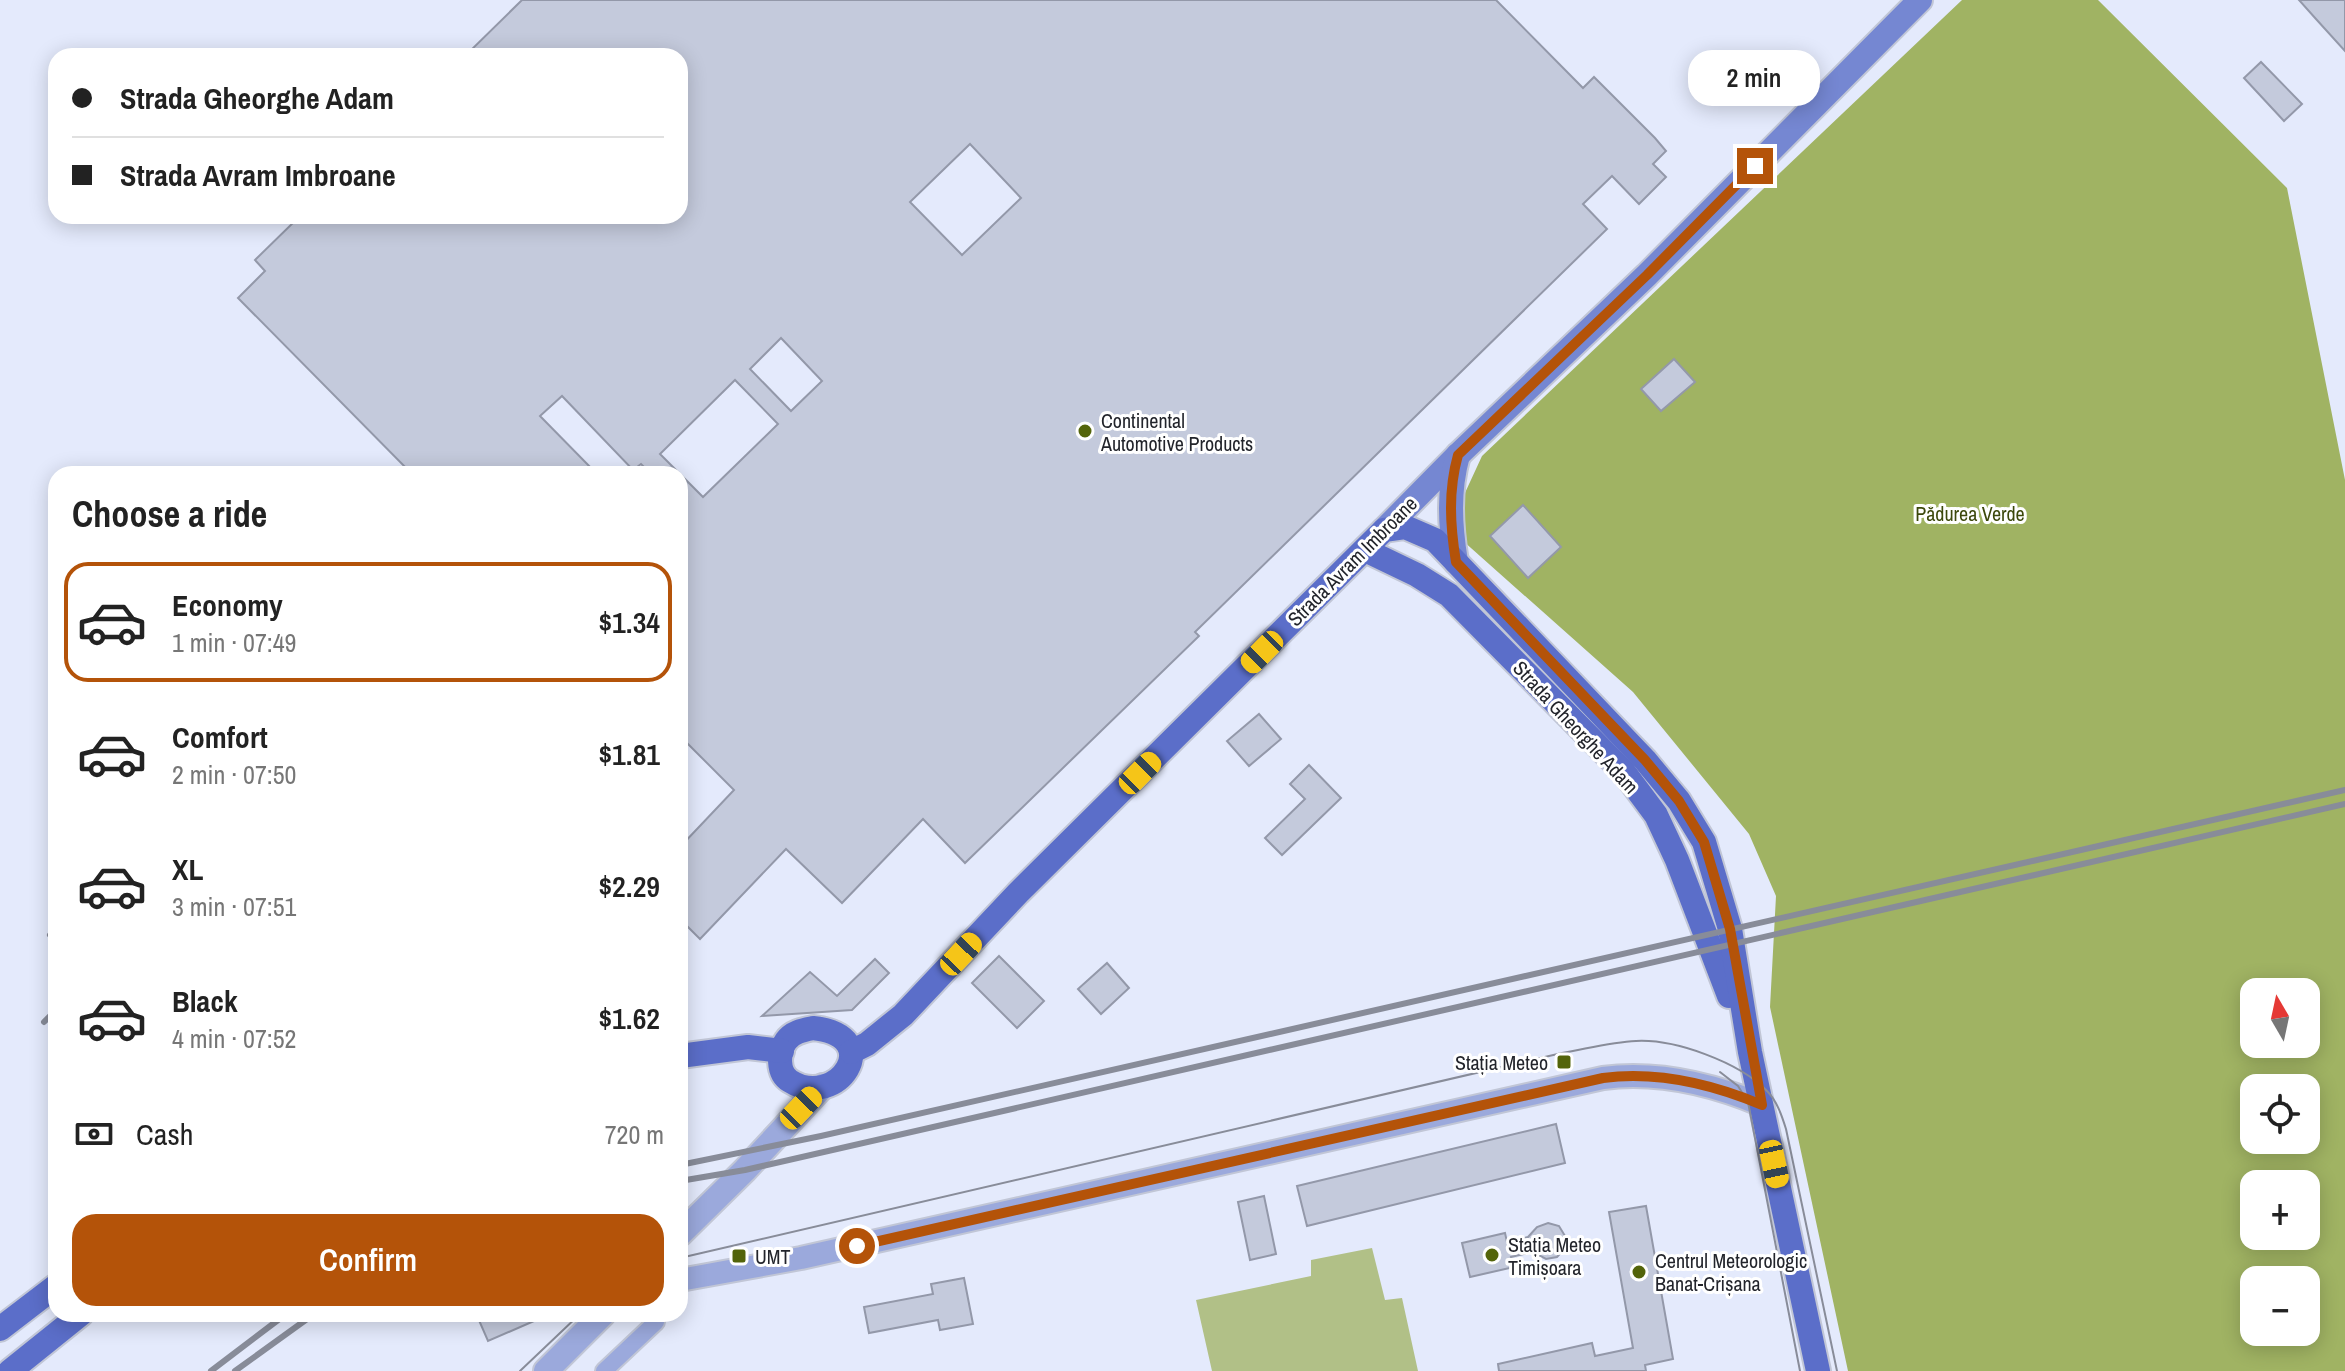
<!DOCTYPE html>
<meta charset="utf-8">
<style>
:root{--surface:#fff;--page:#f2f2f2;--text:#222;--muted:#767676;--line:#e0e0e0;--accent:#b45309}
body{margin:0;font-family:"Archivo Narrow",sans-serif;background:var(--page);color:var(--text);height:100vh;display:flex;flex-direction:column;font-size:30px;white-space:nowrap}
*{box-sizing:border-box;margin:0}
p{font-size:26px;color:var(--muted)}
.icon{flex:none;width:44px;height:44px;fill:none;stroke:currentColor;stroke-width:2;stroke-linecap:round;stroke-linejoin:round}
.map{position:relative;flex:1;overflow:hidden}
.drawer{position:absolute;left:48px;top:466px;width:640px;height:856px;display:flex;flex-direction:column;background:var(--surface);border-radius:24px;box-shadow:0 4px 20px #0003}
.drawer>*{flex:none}
.guide{position:absolute;left:48px;top:48px;width:640px;height:176px;border-radius:24px;box-shadow:0 4px 20px #0003;display:grid;align-content:center;height:176px;padding:0 24px;background:var(--surface)}
.needle{width:52px;rotate:351deg}
.tools{position:absolute;left:2240px;top:978px;display:grid;gap:16px}
.tools a{display:grid;place-items:center;width:80px;height:80px;border-radius:16px;background:var(--surface);box-shadow:0 4px 20px #0003;font-size:40px}
.end{position:absolute;width:36px;height:36px;margin:-18px;border:10px solid #b45309;background:#fff;box-shadow:0 0 0 4px #fff}
.from{border-radius:50%}
.bubble{position:absolute;height:56px;border-radius:24px;background:var(--surface);box-shadow:0 4px 20px #0003;font-size:26px;font-weight:600;line-height:56px;text-align:center}
.car{position:absolute;width:24px;height:48px;margin:-24px -12px;border-radius:10px;box-shadow:0 0 6px 2px #0007;background:linear-gradient(#f5c518 24%,#345 0 40%,#f5c518 0 76%,#345 0 86%,#f5c518 0)}
.guide b{display:flex;align-items:center;gap:28px;height:76px;font-size:30px}
.guide b+b{border-top:2px solid var(--line)}
.guide i{width:20px;height:20px;background:var(--text)}
ul{padding:0;list-style:none}
li{display:flex;align-items:center;gap:24px;height:120px;margin:0 16px 12px;padding:0 8px;border:4px solid transparent;border-radius:24px}
li div{flex:1}
li b{display:block;font-size:30px}
li em{font-style:normal;font-weight:600}
li.current{border-color:var(--accent)}
li>.icon{width:72px;height:72px;stroke-width:1.5}
h2{padding:0 24px;font-size:36px;line-height:96px}
.pay{display:flex;align-items:center;gap:20px;height:88px;padding:0 24px;font-size:30px}
.pay p{margin-inline-start:auto}
.primary-button{display:flex;gap:16px;margin-top:auto;padding:16px 24px}
.primary-button a{flex:1;height:92px;border-radius:24px;background:var(--accent);color:#fff;font-size:32px;font-weight:600;line-height:92px;text-align:center}
.map>svg:first-child{display:block}
.green{fill:#b1c087}
.forest{fill:#a0b363;fill-rule:evenodd}
.building{fill:#c4cadc;stroke:#9398a9;stroke-width:2;fill-rule:evenodd}
.lines{fill:none;stroke-linecap:round;stroke-linejoin:round}
.pedestrian-casing{stroke:#c1c6d6;stroke-width:20}
.minor-casing{stroke:#c1c6d6;stroke-width:26}
.tertiary-casing{stroke:#c1c6d6;stroke-width:28}
.secondary-casing{stroke:#c1c6d6;stroke-width:28}
.primary-casing{stroke:#c1c6d6;stroke-width:28}
.pedestrian{stroke:#9ba9dc;stroke-width:16}
.minor{stroke:#9ba9dc;stroke-width:22}
.tertiary{stroke:#9ba9dc;stroke-width:24}
.secondary{stroke:#7587d2;stroke-width:24}
.primary{stroke:#5b6ec9;stroke-width:24}
.tram{stroke:#888c99;stroke-width:2}
.rail{stroke:#888c99;stroke-width:6}
.route{stroke:#b45309;stroke-width:10}
.poi-dot{fill:#53640a;stroke:#fff;stroke-width:3}
.labels{text-anchor:middle;dominant-baseline:central;stroke-width:6;stroke-linejoin:round;paint-order:stroke}
.poi-label{font-size:20px;fill:#22242b;stroke:#fff;text-anchor:start}
.park-label{font-size:20px;fill:#3c480b;stroke:#fff}
.street-label{font-size:20px;fill:#22242b;stroke:#fff}
</style>
<div class="map">
<svg width="2345" height="1371" viewBox="0 0 2345 1371">
<rect width="100%" height="100%" fill="#e4eafc"/>
<polygon class="green" points="1372,1248 1385,1300 1402,1298 1418,1371 1212,1371 1196,1300 1311,1276 1311,1260"/>
<path class="forest" d="M1962,0H2098L2287,188L2345,480V1371H1848L1770,1007L1776,896L1749,834L1633,692L1462,540L1458,508L1482,456ZM2254,992H2306V1044H2254ZM2254,1088H2306V1140H2254ZM2254,1184H2306V1236H2254ZM2254,1280H2306V1332H2254Z"/>
<g class="building">
<path d="M522,0H1496L1583,88L1594,77L1655,138L1666,151L1653,164L1666,177L1639,204L1612,176L1583,204L1607,229L1195,632L1199,636L965,863L923,819L842,903L786,849L700,939L680,919V847L734,790L680,736V474L703,497L778,424L735,380L660,454L680,474H651L641,464L633,470L562,396L540,416L597,474H412L238,298L265,271L255,260L300,216H680V56H465ZM970,144L1021,198L962,255L910,202ZM781,338L822,381L791,411L750,369Z"/>
<polygon points="2299,0 2345,0 2345,51 2316,19"/>
<polygon points="2261,62 2302,104 2284,121 2244,78"/>
<polygon points="1674,359 1695,382 1661,411 1641,389"/>
<polygon points="1523,505 1561,547 1528,578 1490,536"/>
<polygon points="1259,714 1281,739 1249,766 1227,741"/>
<polygon points="1309,765 1341,798 1282,855 1265,838 1305,799 1290,784"/>
<polygon points="999,956 1044,1001 1017,1028 972,983"/>
<polygon points="875,959 889,973 852,1010 762,1016 810,972 837,996"/>
<polygon points="1107,963 1129,988 1101,1014 1078,989"/>
<polygon points="1556,1124 1565,1163 1307,1226 1297,1186"/>
<polygon points="1264,1196 1276,1254 1250,1260 1238,1202"/>
<polygon points="1646,1206 1673,1359 1645,1365 1646,1371 1499,1371 1498,1364 1592,1343 1595,1356 1633,1348 1609,1212"/>
<polygon points="1548,1223 1559,1226 1565,1236 1565,1248 1557,1257 1546,1259 1533,1252 1511,1257 1514,1267 1470,1277 1462,1243 1505,1233 1507,1242 1528,1237 1537,1227"/>
<polygon points="964,1278 973,1324 940,1330 938,1320 869,1333 864,1307 933,1294 931,1284"/>
<polygon points="487,1314 550,1314 488,1341 478,1318"/>
</g>
<g class="lines">
<defs>
<polyline id="pedestrian" points="604,1371 656,1322"/>
<path id="minor" d="M680,1280L801,1258L1603,1078C1657,1071 1712,1084 1762,1105"/>
<g id="tertiary">
<polyline points="680,1234 745,1170 823,1086"/>
<polyline points="546,1371 603,1314"/>
</g>
<g id="secondary">
<polyline points="1384,530 1458,455 1647,275 1920,0"/>
<path d="M1456,562C1450,525 1448,491 1458,455"/>
</g>
<g id="primary">
<polyline points="1365,550 1417,575 1449,595 1624,772 1656,815 1677,860 1729,996"/>
<path d="M813,1028C888,1036 837,1111 790,1081C777,1073 778,1052 786,1041C792,1032 803,1030 813,1028Z"/>
<polyline points="851,1052 867,1044 903,1015 1018,893 1384,530 1405,527 1435,540 1645,760 1679,801 1704,842 1730,929 1750,1052 1818,1371"/>
<polyline points="680,1056 748,1047 782,1051"/>
<polyline points="0,1329 56,1286"/>
<polyline points="10,1371 81,1314"/>
</g>
</defs>
<use href="#pedestrian" class="pedestrian-casing"/>
<use href="#minor" class="minor-casing"/>
<use href="#tertiary" class="tertiary-casing"/>
<use href="#secondary" class="secondary-casing"/>
<use href="#primary" class="primary-casing"/>
<use href="#pedestrian" class="pedestrian"/>
<use href="#minor" class="minor"/>
<use href="#tertiary" class="tertiary"/>
<use href="#secondary" class="secondary"/>
<use href="#primary" class="primary"/>
<g class="tram">
<polyline points="1720,1072 1738,1086 1748,1102 1800,1371"/>
<path d="M680,1258L1562,1053C1586,1049 1611,1042 1636,1041C1675,1039 1739,1062 1767,1091C1777,1101 1782,1116 1786,1129L1837,1371"/>
<polyline points="520,1371 580,1314"/>
</g>
<g class="rail">
<polyline points="50,935 56,928"/>
<polyline points="44,1022 56,1010"/>
<polyline points="680,1165 821,1136 2345,790"/>
<polyline points="680,1181 745,1170 2345,804"/>
<polyline points="211,1371 286,1314"/>
<polyline points="235,1371 314,1314"/>
</g>
</g>
<g class="lines">
<path class="route" d="M857,1246L1603,1078C1657,1071 1712,1084 1762,1105L1730,929L1704,842L1679,801L1645,760L1456,562C1450,525 1448,491 1458,455L1647,275L1755,166"/>
</g>
<g class="poi-dot">
<circle cx="1085" cy="431" r="8"/>
<rect x="1556" y="1054" width="16" height="16" rx="4"/>
<circle cx="1492" cy="1255" r="8"/>
<rect x="731" y="1248" width="16" height="16" rx="4"/>
<circle cx="1639" cy="1272" r="8"/>
</g>
<g class="labels">
<g class="poi-label">
<text x="1101" y="420">Continental<tspan x="1101" dy="23">Automotive Products</tspan></text>
<text x="1548" y="1062" text-anchor="end">Stația Meteo</text>
<text x="1508" y="1244">Stația Meteo<tspan x="1508" dy="23">Timișoara</tspan></text>
<text x="755" y="1256">UMT</text>
<text x="1655" y="1260">Centrul Meteorologic<tspan x="1655" dy="23">Banat-Crișana</tspan></text>
</g>
<g class="park-label">
<text x="1970" y="513">Pădurea Verde</text>
</g>
<g class="street-label">
<text transform="translate(1352 561) rotate(-45)">Strada Avram Imbroane</text>
<text transform="translate(1576 727) rotate(47)">Strada Gheorghe Adam</text>
</g>
</g>
</svg>
<div class="tools">
<a><svg class="needle" viewBox="-14 -14 28 28"><path d="M0-13l5 13h-10z" fill="#e53935"/><path d="M0 13l5-13h-10z" fill="#767676"/></svg></a>
<a><svg class="icon" aria-label="locate" viewBox="0 0 24 24"><circle cx="12" cy="12" r="6"/><path d="M12 2v4M12 18v4M2 12h4M18 12h4"/></svg></a>
<a>+</a>
<a>−</a>
</div>
<i class="end from" style="left:857px;top:1246px"></i>
<i class="end" style="left:1755px;top:166px"></i>
<div class="bubble" style="left:1688px;top:50px;width:132px">2 min</div>
<i class="car" style="left:1262px;top:652px;rotate:225deg"></i>
<i class="car" style="left:1140px;top:773px;rotate:45deg"></i>
<i class="car" style="left:961px;top:954px;rotate:43deg"></i>
<i class="car" style="left:801px;top:1108px;rotate:44deg"></i>
<i class="car" style="left:1774px;top:1164px;rotate:168deg"></i>
<div class="guide">
<b><i class="from"></i>Strada Gheorghe Adam</b>
<b><i></i>Strada Avram Imbroane</b>
</div>
<section class="drawer">
<h2>Choose a ride</h2>
<ul>
<li class="current"><svg class="icon" aria-label="car" viewBox="0 0 24 24"><path d="M5 17H2v-5l4-1 3-4h7l3 4 3 1v5h-3M9 17h6M6 11h13"/><circle cx="7" cy="17" r="2"/><circle cx="17" cy="17" r="2"/></svg><div><b>Economy</b><p>1 min · 07:49</p></div><em>$1.34</em></li>
<li><svg class="icon" aria-label="car" viewBox="0 0 24 24"><path d="M5 17H2v-5l4-1 3-4h7l3 4 3 1v5h-3M9 17h6M6 11h13"/><circle cx="7" cy="17" r="2"/><circle cx="17" cy="17" r="2"/></svg><div><b>Comfort</b><p>2 min · 07:50</p></div><em>$1.81</em></li>
<li><svg class="icon" aria-label="car" viewBox="0 0 24 24"><path d="M5 17H2v-5l4-1 3-4h7l3 4 3 1v5h-3M9 17h6M6 11h13"/><circle cx="7" cy="17" r="2"/><circle cx="17" cy="17" r="2"/></svg><div><b>XL</b><p>3 min · 07:51</p></div><em>$2.29</em></li>
<li><svg class="icon" aria-label="car" viewBox="0 0 24 24"><path d="M5 17H2v-5l4-1 3-4h7l3 4 3 1v5h-3M9 17h6M6 11h13"/><circle cx="7" cy="17" r="2"/><circle cx="17" cy="17" r="2"/></svg><div><b>Black</b><p>4 min · 07:52</p></div><em>$1.62</em></li>
</ul>
<div class="pay"><svg class="icon" aria-label="cash" viewBox="0 0 24 24"><path d="M3 7h18v10H3z"/><circle cx="12" cy="12" r="2"/></svg>Cash<p>720 m</p></div>
<div class="primary-button"><a>Confirm</a></div>
</section>
</div>
